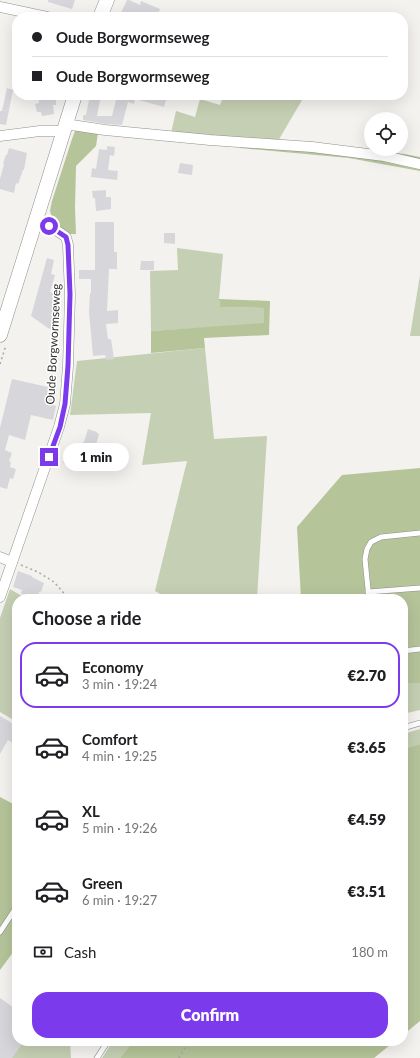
<!DOCTYPE html>
<meta charset="utf-8">
<style>
:root{--surface:#fff;--page:#f2f2f2;--text:#202124;--muted:#757577;--line:#e0e0e0;--accent:#7c3aed}
body{margin:0;font-family:Lato,sans-serif;background:var(--page);color:var(--text);height:100vh;display:flex;flex-direction:column;font-size:15px;white-space:nowrap}
*{box-sizing:border-box;margin:0}
p{font-size:13px;color:var(--muted)}
.icon{flex:none;width:22px;height:22px;fill:none;stroke:currentColor;stroke-width:2;stroke-linecap:round;stroke-linejoin:round}
.map{position:relative;flex:1;overflow:hidden}
.details{position:absolute;left:12px;top:594px;width:396px;height:452px;display:flex;flex-direction:column;background:var(--surface);border-radius:16px;box-shadow:0 4px 16px #0002}
.details>*{flex:none}
.hud{position:absolute;left:12px;top:12px;width:396px;height:88px;border-radius:16px;box-shadow:0 4px 16px #0002;display:grid;align-content:center;height:88px;padding:0 20px;background:var(--surface)}
.tools{position:absolute;left:364px;top:112px;display:grid;gap:8px}
.tools a{display:grid;place-items:center;width:44px;height:44px;border-radius:50%;background:var(--surface);box-shadow:0 4px 16px #0002;font-size:20px}
.end{position:absolute;width:18px;height:18px;margin:-9px;border:5px solid #7c3aed;background:#fff;box-shadow:0 0 0 2px #fff}
.from{border-radius:50%}
.bubble{position:absolute;height:28px;border-radius:14px;background:var(--surface);box-shadow:0 4px 16px #0002;font-size:13px;font-weight:800;line-height:28px;text-align:center}
.hud b{display:flex;align-items:center;gap:14px;height:38px;font-size:15px}
.hud b+b{border-top:1px solid var(--line)}
.hud i{width:10px;height:10px;background:var(--text)}
ul{padding:0;list-style:none}
li{display:flex;align-items:center;gap:12px;height:66px;margin:0 8px 6px;padding:0 12px;border:2px solid transparent;border-radius:16px}
li div{flex:1}
li b{display:block;font-size:15px}
li em{font-style:normal;font-weight:800}
li.on{border-color:var(--accent)}
li>.icon{width:36px;height:36px;stroke-width:1.5}
h2{padding:0 20px;font-size:18px;line-height:48px}
.pay{display:flex;align-items:center;gap:10px;height:44px;padding:0 20px;font-size:15px}
.pay p{margin-inline-start:auto}
.button{display:flex;gap:8px;margin-top:auto;padding:8px 20px}
.button a{flex:1;height:46px;border-radius:16px;background:var(--accent);color:#fff;font-size:16px;font-weight:800;line-height:46px;text-align:center}
.map>svg:first-child{display:block}
.green{fill:#c5cfb3}
.forest{fill:#b5c499}
.building{fill:#d7d7db}
.lines{fill:none;stroke-linecap:round;stroke-linejoin:round}
.lane-casing{stroke:#91908d;stroke-width:6}
.street-casing{stroke:#91908d;stroke-width:11}
.secondary-casing{stroke:#91908d;stroke-width:15}
.path{stroke:#a9a9a6;stroke-width:1.5;stroke-dasharray:2 3;stroke-linecap:butt}
.lane{stroke:#fff;stroke-width:5}
.street{stroke:#fff;stroke-width:10}
.secondary{stroke:#fff;stroke-width:14}
.route{stroke:#7c3aed;stroke-width:5}
.labels{text-anchor:middle;dominant-baseline:central;stroke-width:3;stroke-linejoin:round;paint-order:stroke}
.street-label{font-size:12px;fill:#30302f;stroke:#fff}
</style>
<div class="map">
<svg width="420" height="1058" viewBox="0 0 420 1058">
<rect width="100%" height="100%" fill="#f3f2ef"/>
<g class="green">
<polygon points="224,95 305,95 278,141 171,133 176,111 195,117 200,99 220,105"/>
<polygon points="177,248 223,254 219,299 220,307 264,308 264,324 151,331 150,271 178,270"/>
<polygon points="420,275 420,336 410,336"/>
<polygon points="205,348 214,439 267,436 257,599 169,599 155,591 187,461 142,465 151,413 70,415 77,361"/>
<polygon points="10,589 27,599 17,599 17,722 0,712 0,618"/>
<polygon points="403,683 420,683 420,710 403,714"/>
<polygon points="420,729 420,744 406,748 403,750 403,734"/>
<polygon points="23,1041 70,1041 71,1058 11,1058"/>
<polygon points="113,1041 133,1041 120,1058 102,1058"/>
</g>
<g class="forest">
<polygon points="82,130 98,133 96,146 76,166 75,208 76,234 70,234 54,224 50,211 52,201 72,139 75,131"/>
<polygon points="241,140 278,141 405,154 420,157 420,171 349,158 240,148"/>
<polygon points="219,299 270,301 269,335 204,338 205,348 151,353 151,331 264,323 264,308 220,307"/>
<polygon points="420,468 420,683 403,683 403,599 301,599 297,527 342,475"/>
<polygon points="420,744 420,1021 403,1035 403,750 406,748"/>
<polygon points="0,797 17,806 17,947 0,970"/>
<polygon points="133,1041 395,1041 374,1058 120,1058"/>
</g>
<g class="building">
<polygon points="48,0 75,0 72,9 48,2"/>
<polygon points="127,0 129,0 140,5 141,1 160,9 157,17 119,17"/>
<polygon points="7,88 13,90 6,125 0,124 0,111 2,111"/>
<polygon points="39,95 56,95 56,105 53,105 54,114 42,116 41,112 37,112 35,104 39,103"/>
<polygon points="90,95 101,95 97,116 112,116 116,100 108,98 109,95 160,95 167,97 164,107 135,99 134,104 128,102 122,125 106,124 83,120 83,115 86,115"/>
<polygon points="107,146 115,147 114,156 110,155 108,170 118,171 117,180 91,177 92,168 96,169 99,149 107,150"/>
<polygon points="9,148 27,153 24,170 23,170 18,184 16,183 14,193 0,189 0,179 4,164 3,163 6,155 7,155"/>
<polygon points="180,163 193,165 192,175 178,173"/>
<polygon points="106,190 106,197 111,197 111,209 96,211 95,198 93,198 92,191"/>
<polygon points="95,222 114,222 114,252 117,252 117,269 109,269 107,311 118,310 118,323 106,324 108,339 111,339 114,359 106,360 105,355 93,356 89,312 90,293 91,293 91,279 79,279 79,270 95,270"/>
<polygon points="164,233 175,233 175,244 164,243"/>
<polygon points="47,258 54,260 51,274 55,275 50,292 55,293 53,299 55,299 53,307 54,308 53,310 55,311 53,318 59,320 56,331 48,328 31,316"/>
<polygon points="141,261 154,261 154,270 140,270"/>
<polygon points="12,379 57,389 53,405 56,406 53,420 31,415 25,440 9,435 5,450 12,453 9,461 11,462 10,467 16,469 13,479 10,478 7,489 0,487 0,428"/>
<polygon points="88,429 97,432 97,433 99,434 94,452 92,451 88,465 79,462 78,466 73,464 72,466 63,463 66,453 78,457 83,442 84,442"/>
<polygon points="18,571 32,576 32,577 44,583 41,592 40,591 35,599 30,599 21,593 22,590 13,587"/>
<polygon points="0,716 17,726 17,746 8,740 0,754"/>
<polygon points="0,998 17,1010 17,1041 24,1041 12,1058 0,1058"/>
</g>
<g class="lines">
<defs>
<g id="lane">
<polyline points="368,592 420,588"/>
<polyline points="369,599 365,559 367,549 371,542 381,537 420,533"/>
<polyline points="403,651 420,649"/>
<polyline points="403,728 420,723"/>
<polyline points="0,932 17,906"/>
<polyline points="97,1058 108,1041"/>
</g>
<g id="street">
<polyline points="0,7 47,17"/>
<polyline points="65,124 105,130 210,140 312,147 384,156 420,164"/>
<polyline points="0,136 40,131 64,131"/>
<polyline points="0,557 12,562"/>
<polyline points="0,597 59,427 65,404 68,366 70,295 68,245 66,237 53,228 36,220"/>
</g>
<g id="secondary">
<polyline points="100,17 107,0"/>
<polyline points="0,335 75,95"/>
</g>
</defs>
<use href="#lane" class="lane-casing"/>
<use href="#street" class="street-casing"/>
<use href="#secondary" class="secondary-casing"/>
<g class="path">
<polyline points="0,364 6,345"/>
<polyline points="21,565 38,572 54,582 69,599"/>
<polyline points="179,1058 189,1041"/>
</g>
<use href="#lane" class="lane"/>
<use href="#street" class="street"/>
<use href="#secondary" class="secondary"/>
</g>
<g class="lines">
<polyline class="route" points="49,457 60,427 65,404 68,366 70,294 68,245 66,237 49,226"/>
</g>
<g class="labels">
<g class="street-label">
<text transform="translate(53 344) rotate(-87)">Oude Borgwormseweg</text>
</g>
</g>
</svg>
<div class="tools">
<a><svg class="icon" aria-label="locate" viewBox="0 0 24 24"><circle cx="12" cy="12" r="6"/><path d="M12 2v4M12 18v4M2 12h4M18 12h4"/></svg></a>
</div>
<i class="end from" style="left:49px;top:226px"></i>
<i class="end" style="left:49px;top:457px"></i>
<div class="bubble" style="left:63px;top:443px;width:66px">1 min</div>
<div class="hud">
<b><i class="from"></i>Oude Borgwormseweg</b>
<b><i></i>Oude Borgwormseweg</b>
</div>
<section class="details">
<h2>Choose a ride</h2>
<ul>
<li class="on"><svg class="icon" aria-label="car" viewBox="0 0 24 24"><path d="M5 17H2v-5l4-1 3-4h7l3 4 3 1v5h-3M9 17h6M6 11h13"/><circle cx="7" cy="17" r="2"/><circle cx="17" cy="17" r="2"/></svg><div><b>Economy</b><p>3 min · 19:24</p></div><em>€2.70</em></li>
<li><svg class="icon" aria-label="car" viewBox="0 0 24 24"><path d="M5 17H2v-5l4-1 3-4h7l3 4 3 1v5h-3M9 17h6M6 11h13"/><circle cx="7" cy="17" r="2"/><circle cx="17" cy="17" r="2"/></svg><div><b>Comfort</b><p>4 min · 19:25</p></div><em>€3.65</em></li>
<li><svg class="icon" aria-label="car" viewBox="0 0 24 24"><path d="M5 17H2v-5l4-1 3-4h7l3 4 3 1v5h-3M9 17h6M6 11h13"/><circle cx="7" cy="17" r="2"/><circle cx="17" cy="17" r="2"/></svg><div><b>XL</b><p>5 min · 19:26</p></div><em>€4.59</em></li>
<li><svg class="icon" aria-label="car" viewBox="0 0 24 24"><path d="M5 17H2v-5l4-1 3-4h7l3 4 3 1v5h-3M9 17h6M6 11h13"/><circle cx="7" cy="17" r="2"/><circle cx="17" cy="17" r="2"/></svg><div><b>Green</b><p>6 min · 19:27</p></div><em>€3.51</em></li>
</ul>
<div class="pay"><svg class="icon" aria-label="cash" viewBox="0 0 24 24"><path d="M3 7h18v10H3z"/><circle cx="12" cy="12" r="2"/></svg>Cash<p>180 m</p></div>
<div class="button"><a>Confirm</a></div>
</section>
</div>
